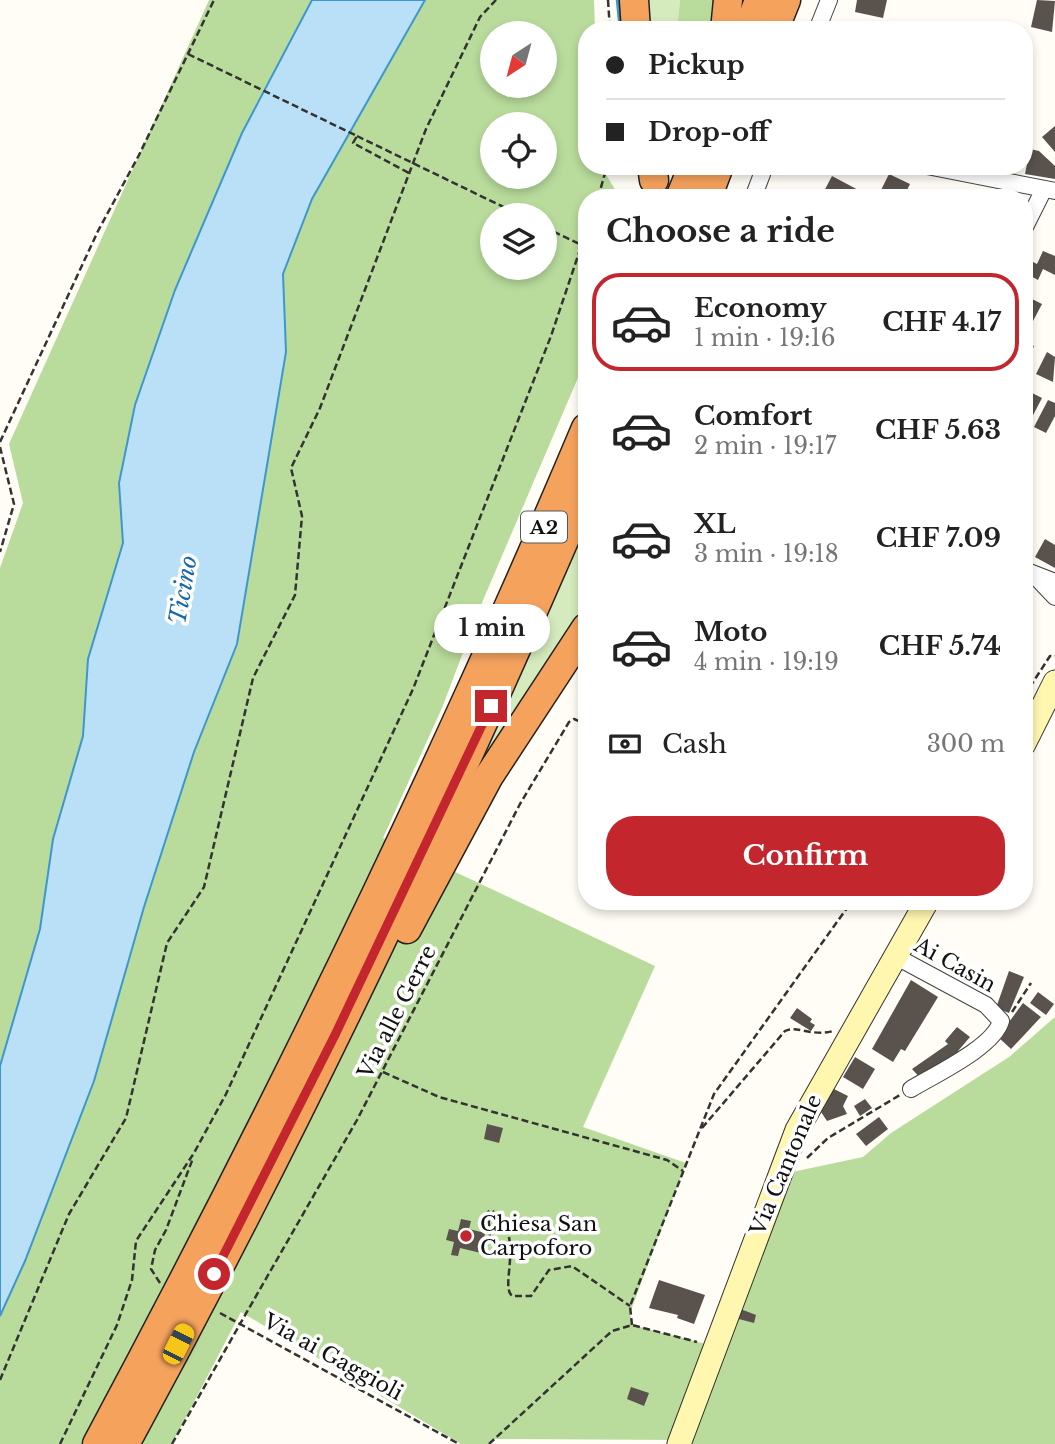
<!DOCTYPE html>
<meta charset="utf-8">
<style>
:root{--surface:#fff;--page:#f2f2f2;--text:#222;--muted:#767676;--line:#e0e0e0;--accent:#c4262e}
body{margin:0;font-family:"Libre Baskerville",serif;background:var(--page);color:var(--text);height:100vh;display:flex;flex-direction:column;font-size:26px;white-space:nowrap}
*{box-sizing:border-box;margin:0}
p{font-size:23px;color:var(--muted)}
.icon{flex:none;width:38px;height:38px;fill:none;stroke:currentColor;stroke-width:2;stroke-linecap:round;stroke-linejoin:round}
.map{position:relative;flex:1;overflow:hidden}
.side{position:absolute;left:578px;top:189px;width:455px;height:721px;display:flex;flex-direction:column;background:var(--surface);border-radius:28px;box-shadow:0 4px 10px #0003}
.side>*{flex:none}
.hud{position:absolute;left:578px;top:21px;width:455px;height:154px;border-radius:28px;box-shadow:0 4px 10px #0003;display:grid;align-content:center;height:154px;padding:0 28px;background:var(--surface)}
.needle{width:46px;rotate:216deg}
.buttons{position:absolute;left:480px;top:21px;display:grid;gap:14px}
.buttons a{display:grid;place-items:center;width:77px;height:77px;border-radius:50%;background:var(--surface);box-shadow:0 4px 10px #0003;font-size:35px}
.end{position:absolute;width:32px;height:32px;margin:-16px;border:9px solid #c4262e;background:#fff;box-shadow:0 0 0 4px #fff}
.from{border-radius:50%}
.bubble{position:absolute;height:49px;border-radius:24px;background:var(--surface);box-shadow:0 4px 10px #0003;font-size:23px;font-weight:700;line-height:49px;text-align:center}
.car{position:absolute;width:21px;height:42px;margin:-21px -10px;border-radius:9px;box-shadow:0 0 5px 2px #0007;background:linear-gradient(#f5c518 24%,#345 0 40%,#f5c518 0 76%,#345 0 86%,#f5c518 0)}
.hud b{display:flex;align-items:center;gap:24px;height:66px;font-size:26px}
.hud b+b{border-top:2px solid var(--line)}
.hud i{width:18px;height:18px;background:var(--text)}
ul{padding:0;list-style:none}
li{display:flex;align-items:center;gap:21px;height:98px;margin:0 14px 10px;padding:0 14px;border:4px solid transparent;border-radius:28px}
li div{flex:1}
li b{display:block;font-size:26px}
li em{font-style:normal;font-weight:700}
li.active{border-color:var(--accent)}
li>.icon{width:63px;height:63px;stroke-width:1.5}
h2{padding:0 28px;font-size:32px;line-height:84px}
.pay{display:flex;align-items:center;gap:18px;height:77px;padding:0 28px;font-size:26px}
.pay p{margin-inline-start:auto}
.cta{display:flex;gap:14px;margin-top:auto;padding:14px 28px}
.cta a{flex:1;height:80px;border-radius:28px;background:var(--accent);color:#fff;font-size:28px;font-weight:700;line-height:80px;text-align:center}
.map>svg:first-child{display:block}
.green{fill:#d5ebbd}
.forest{fill:#b9dc9c;fill-rule:evenodd}
.water{fill:#b9e0f7;stroke:#3f96cf;stroke-width:2}
.lines{fill:none;stroke-linecap:round;stroke-linejoin:round}
.stream{stroke:#3f96cf;stroke-width:4.5}
.building{fill:#5a524d}
.minor-casing{stroke:#444;stroke-width:18}
.secondary-casing{stroke:#333;stroke-width:25}
.motorway-casing{stroke:#222;stroke-width:31}
.path{stroke:#333;stroke-width:2.5;stroke-dasharray:7 3.5;stroke-linecap:butt}
.minor{stroke:#fff;stroke-width:16}
.secondary{stroke:#fff6b0;stroke-width:23}
.motorway{stroke:#f5a25d;stroke-width:28}
.path-bridge{stroke:#333;stroke-width:2.5;stroke-dasharray:7 3.5;stroke-linecap:butt}
.route{stroke:#c4262e;stroke-width:9}
.poi-dot{fill:#c4262e;stroke:#fff;stroke-width:2.5}
.labels{text-anchor:middle;dominant-baseline:central;stroke-width:7;stroke-linejoin:round;paint-order:stroke}
.shield{fill:#fff;stroke:#585858;stroke-width:2}
.shield-label{font-size:19px;font-weight:bold;fill:#111}
.street-label{font-size:21px;fill:#111;stroke:#fff}
.poi-label{font-size:21px;fill:#111;stroke:#fff;text-anchor:start}
.water-label{font-size:23px;font-style:italic;fill:#1768a6;stroke:#fff}
</style>
<div class="map">
<svg width="1055" height="1444" viewBox="0 0 1055 1444">
<rect width="100%" height="100%" fill="#fffdf5"/>
<g class="green">
<polygon points="644,0 680,0 677,30 646,30"/>
<polygon points="586,525 586,619 474,781"/>
</g>
<g class="forest">
<path d="M209,0H594L595,30H586V166H601L620,198H586V359L481,605L442,708L383,838L655,966L583,1127L686,1163L630,1313L632,1325L714,1346L778,1175L863,1157L891,1133L1009,1057L1055,1017V1444H679L680,1440L495,1439L489,1444H461L241,1312L172,1444H0V568L23,503L9,444ZM492,33H544V86H492ZM492,124H544V177H492ZM492,215H544V268H492Z"/>
<polygon points="680,0 713,0 709,30 677,30"/>
</g>
<polygon class="water" points="312,0 425,0 312,199 283,274 286,352 237,644 194,752 144,907 94,1081 25,1261 0,1316 0,1066 40,929 53,839 83,736 88,659 123,543 119,483 135,405 175,290 242,133"/>
<g class="lines">
<polyline class="stream" points="618,0 621,30"/>
</g>
<g class="building">
<polygon points="857,0 887,0 883,18 855,12"/>
<polygon points="1037,0 1055,1 1052,32 1031,27"/>
<polygon points="1055,126 1055,152 1042,137"/>
<polygon points="1030,149 1039,151 1055,166 1055,179 1025,174"/>
<polygon points="889,174 910,184 903,198 881,190"/>
<polygon points="832,176 862,192 859,198 821,197"/>
<polygon points="1043,251 1055,256 1055,275 1043,269 1038,280 1025,273 1031,261 1037,264"/>
<polygon points="1024,295 1042,304 1033,321 1024,316"/>
<polygon points="1024,341 1034,346 1024,367"/>
<polygon points="1047,352 1055,357 1053,382 1036,374"/>
<polygon points="1024,389 1042,398 1031,419 1024,415"/>
<polygon points="1048,400 1055,403 1055,416 1046,433 1034,427"/>
<polygon points="1045,539 1055,545 1055,568 1035,557"/>
<polygon points="1009,971 1024,977 1009,1013 996,1008"/>
<polygon points="911,980 938,997 905,1051 901,1049 893,1062 872,1049"/>
<polygon points="1038,992 1054,1004 1046,1015 1030,1003"/>
<polygon points="1023,1003 1041,1017 1011,1049 998,1037"/>
<polygon points="797,1008 812,1019 810,1022 815,1025 811,1031 790,1018"/>
<polygon points="957,1027 970,1037 958,1051 959,1053 922,1080 912,1069 948,1044 945,1041"/>
<polygon points="855,1057 875,1069 863,1089 843,1077"/>
<polygon points="834,1089 848,1096 843,1106 847,1114 827,1121 821,1112"/>
<polygon points="865,1099 872,1108 860,1116 854,1106"/>
<polygon points="879,1117 888,1129 866,1146 856,1134"/>
<polygon points="487,1124 503,1128 499,1143 484,1139"/>
<polygon points="461,1219 471,1221 469,1229 485,1233 481,1253 460,1248 458,1256 451,1255 454,1242 446,1240 449,1229 458,1231"/>
<polygon points="659,1280 705,1295 694,1324 677,1318 678,1315 649,1308"/>
<polygon points="738,1308 756,1315 754,1323 735,1318"/>
<polygon points="631,1387 649,1393 644,1406 627,1399"/>
</g>
<g class="lines">
<defs>
<g id="minor">
<polyline points="817,30 829,0"/>
<polyline points="927,166 1055,191"/>
<polyline points="753,198 765,166"/>
<polyline points="1024,229 1044,189"/>
<polyline points="1024,570 1055,582"/>
<polyline points="1036,577 1055,597"/>
<path d="M895,956L986,1005L1001,1021C994,1047 934,1075 911,1089"/>
</g>
<g id="secondary">
<polyline points="1024,744 1055,682"/>
<polyline points="679,1444 797,1130 927,901"/>
</g>
<g id="motorway">
<polyline points="634,0 636,30"/>
<polyline points="725,30 728,0"/>
<polyline points="748,30 759,0"/>
<polyline points="774,30 786,0"/>
<polyline points="652,166 654,180"/>
<polyline points="680,198 693,166"/>
<polyline points="707,198 719,166"/>
<polyline points="407,929 489,776 586,628"/>
<path d="M97,1444C275,1112 440,774 586,428"/>
<path d="M125,1444C294,1134 446,814 586,490"/>
</g>
</defs>
<use href="#minor" class="minor-casing"/>
<use href="#secondary" class="secondary-casing"/>
<use href="#motorway" class="motorway-casing"/>
<g class="path">
<polyline points="608,0 610,30"/>
<polyline points="188,54 357,136 353,143 409,173"/>
<polyline points="598,198 607,166"/>
<polyline points="0,442 98,231 139,155 214,0"/>
<polyline points="0,447 14,504 0,552"/>
<polyline points="1024,696 1050,656 1055,656"/>
<polyline points="1012,1012 1031,983"/>
<polyline points="383,1072 439,1097 667,1160 683,1171"/>
<path d="M702,1128L785,1031C795,1025 813,1037 833,1031"/>
<polyline points="807,1158 828,1138 900,1095"/>
<path d="M490,1238L488,1212L491,1210C527,1234 499,1285 512,1296H531L549,1270L572,1266L630,1306"/>
<polyline points="160,1283 151,1269 155,1250 166,1230 193,1158"/>
<polyline points="220,1313 240,1324 357,1120 520,804 569,722 574,719 586,724"/>
<polyline points="632,1325 630,1306 714,1094 852,901"/>
<polyline points="0,1380 69,1214 126,1118 167,943 204,887 253,678 295,595 302,516 291,468 320,408 426,129 480,17 496,0"/>
<polyline points="60,1444 117,1325 132,1280 136,1241 194,1153 226,1094 413,689 551,336 586,232"/>
<polyline points="172,1444 240,1324 459,1444"/>
<polyline points="489,1444 612,1331 632,1325 697,1342"/>
</g>
<use href="#minor" class="minor"/>
<use href="#secondary" class="secondary"/>
<use href="#motorway" class="motorway"/>
<g class="path-bridge">
<polyline points="357,136 520,215"/>
<polyline points="544,227 586,247"/>
</g>
</g>
<g class="lines">
<polyline class="route" points="214,1274 335,1035 491,706"/>
</g>
<circle class="poi-dot" cx="466" cy="1236" r="7"/>
<g class="labels">
<rect class="shield" x="521" y="511.5" width="46" height="31" rx="5"/>
<g class="shield-label">
<text x="544" y="527">A2</text>
</g>
<g class="street-label">
<text transform="translate(955 965) rotate(29)">Ai Casin</text>
<text transform="translate(397 1012) rotate(-63)">Via alle Gerre</text>
<text transform="translate(786 1165) rotate(-67)">Via Cantonale</text>
<text transform="translate(333 1357) rotate(29)">Via ai Gaggioli</text>
</g>
<g class="poi-label">
<text x="480" y="1224">Chiesa San<tspan x="480" dy="24">Carpoforo</tspan></text>
</g>
<g class="water-label">
<text transform="translate(183 590) rotate(-80)">Ticino</text>
</g>
</g>
</svg>
<div class="buttons">
<a><svg class="needle" viewBox="-14 -14 28 28"><path d="M0-13l5 13h-10z" fill="#e53935"/><path d="M0 13l5-13h-10z" fill="#767676"/></svg></a>
<a><svg class="icon" aria-label="locate" viewBox="0 0 24 24"><circle cx="12" cy="12" r="6"/><path d="M12 2v4M12 18v4M2 12h4M18 12h4"/></svg></a>
<a><svg class="icon" aria-label="layers" viewBox="0 0 24 24"><path d="M12 4l9 5-9 5-9-5zM3 14l9 5 9-5"/></svg></a>
</div>
<i class="end from" style="left:214px;top:1274px"></i>
<i class="end" style="left:491px;top:706px"></i>
<div class="bubble" style="left:434px;top:604px;width:116px">1 min</div>
<i class="car" style="left:178px;top:1344px;rotate:27deg"></i>
<div class="hud">
<b><i class="from"></i>Pickup</b>
<b><i></i>Drop-off</b>
</div>
<section class="side">
<h2>Choose a ride</h2>
<ul>
<li class="active"><svg class="icon" aria-label="car" viewBox="0 0 24 24"><path d="M5 17H2v-5l4-1 3-4h7l3 4 3 1v5h-3M9 17h6M6 11h13"/><circle cx="7" cy="17" r="2"/><circle cx="17" cy="17" r="2"/></svg><div><b>Economy</b><p>1 min · 19:16</p></div><em>CHF 4.17</em></li>
<li><svg class="icon" aria-label="car" viewBox="0 0 24 24"><path d="M5 17H2v-5l4-1 3-4h7l3 4 3 1v5h-3M9 17h6M6 11h13"/><circle cx="7" cy="17" r="2"/><circle cx="17" cy="17" r="2"/></svg><div><b>Comfort</b><p>2 min · 19:17</p></div><em>CHF 5.63</em></li>
<li><svg class="icon" aria-label="car" viewBox="0 0 24 24"><path d="M5 17H2v-5l4-1 3-4h7l3 4 3 1v5h-3M9 17h6M6 11h13"/><circle cx="7" cy="17" r="2"/><circle cx="17" cy="17" r="2"/></svg><div><b>XL</b><p>3 min · 19:18</p></div><em>CHF 7.09</em></li>
<li><svg class="icon" aria-label="car" viewBox="0 0 24 24"><path d="M5 17H2v-5l4-1 3-4h7l3 4 3 1v5h-3M9 17h6M6 11h13"/><circle cx="7" cy="17" r="2"/><circle cx="17" cy="17" r="2"/></svg><div><b>Moto</b><p>4 min · 19:19</p></div><em>CHF 5.74</em></li>
</ul>
<div class="pay"><svg class="icon" aria-label="cash" viewBox="0 0 24 24"><path d="M3 7h18v10H3z"/><circle cx="12" cy="12" r="2"/></svg>Cash<p>300 m</p></div>
<div class="cta"><a>Confirm</a></div>
</section>
</div>
